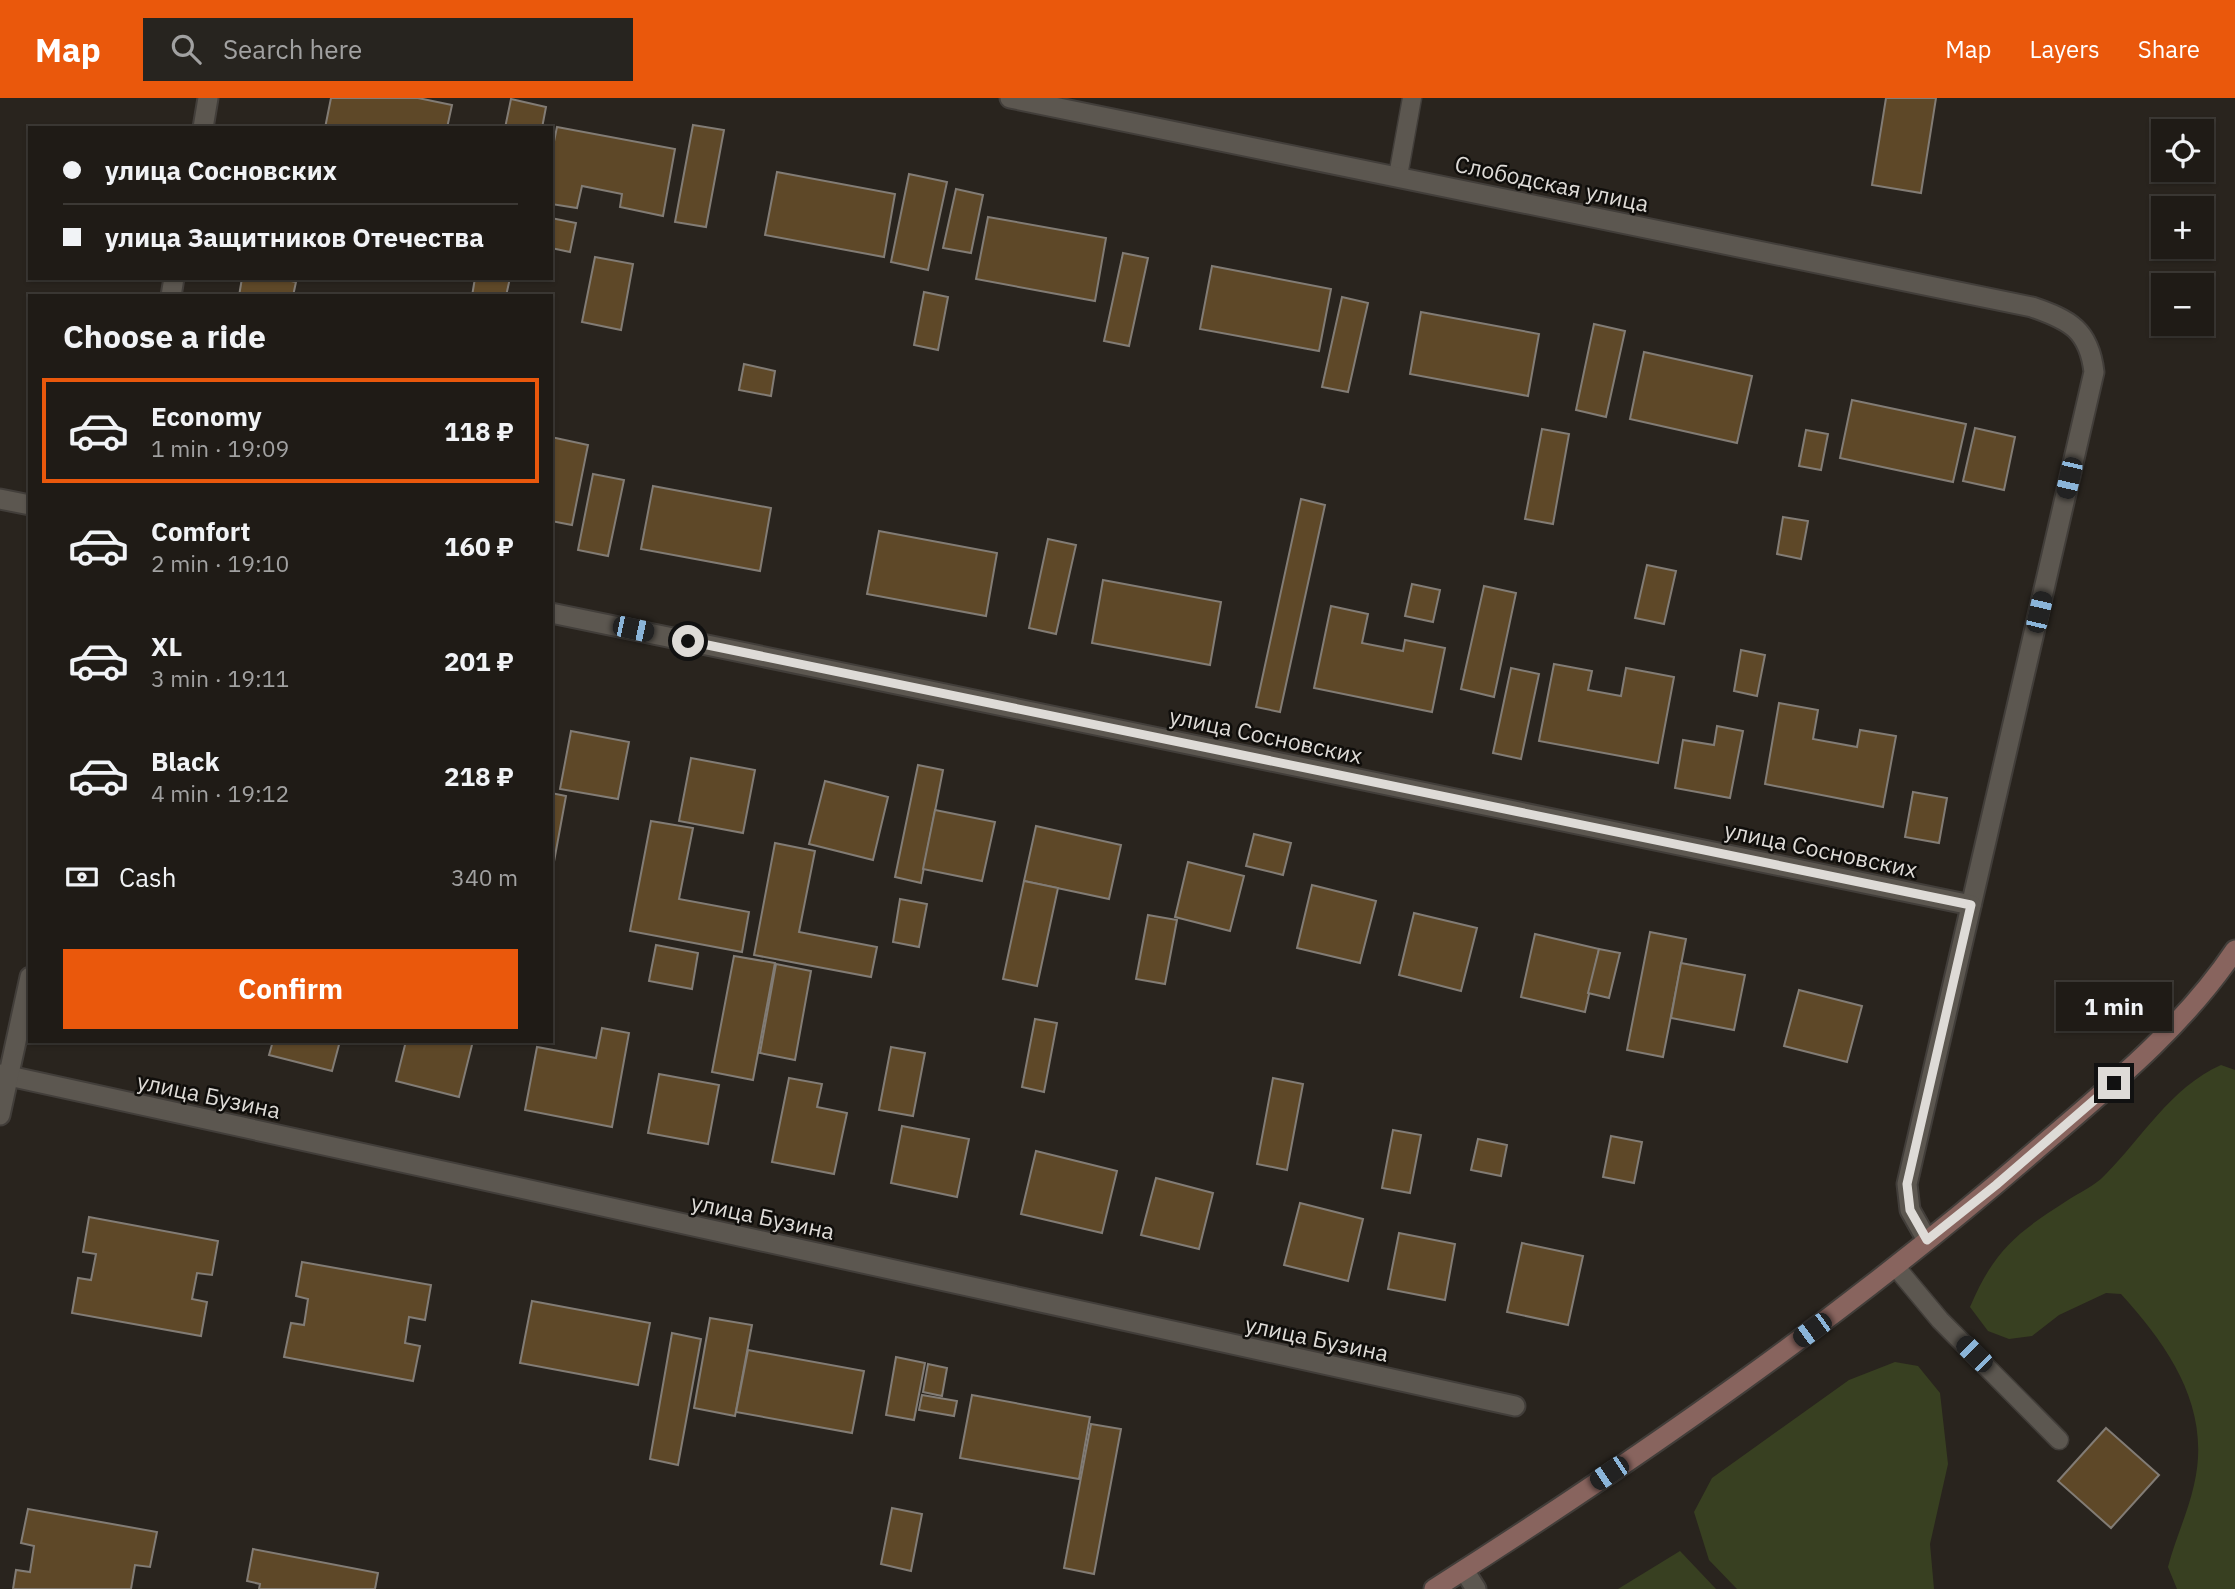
<!DOCTYPE html>
<meta charset="utf-8">
<style>
:root{--surface:#1f1b16;--page:#27241f;--text:#f1f3f6;--muted:#a1a1a1;--line:#3c3935;--accent:#ea580c}
body{margin:0;font-family:"IBM Plex Sans",sans-serif;background:var(--page);color:var(--text);height:100vh;display:flex;flex-direction:column;font-size:26px;white-space:nowrap}
*{box-sizing:border-box;margin:0}
p{font-size:23px;color:var(--muted)}
.icon{flex:none;width:38px;height:38px;fill:none;stroke:currentColor;stroke-width:2;stroke-linecap:round;stroke-linejoin:round}
.map{position:relative;flex:1;overflow:hidden}
.drawer{position:absolute;left:28px;top:196px;width:525px;height:749px;display:flex;flex-direction:column;background:var(--surface);border-radius:0px;box-shadow:0 2px 5px #0004,0 0 0 2px var(--line)}
.drawer>*{flex:none}
.hud{position:absolute;left:28px;top:28px;width:525px;height:154px;border-radius:0px;box-shadow:0 2px 5px #0004,0 0 0 2px var(--line);display:grid;align-content:center;height:154px;padding:0 35px;background:var(--surface)}
.controls{position:absolute;left:2151px;top:21px;display:grid;gap:14px}
.controls a{display:grid;place-items:center;width:63px;height:63px;border-radius:0px;background:var(--surface);box-shadow:0 2px 5px #0004,0 0 0 2px var(--line);font-size:35px}
.end{position:absolute;width:32px;height:32px;margin:-16px;border:9px solid #dedbd7;background:#111;box-shadow:0 0 0 4px #111}
.from{border-radius:50%}
.bubble{position:absolute;height:49px;border-radius:0px;background:var(--surface);box-shadow:0 2px 5px #0004,0 0 0 2px var(--line);font-size:23px;font-weight:700;line-height:49px;text-align:center}
.car{position:absolute;width:21px;height:42px;margin:-21px -10px;border-radius:9px;box-shadow:0 0 5px 2px #0007;background:linear-gradient(#222 24%,#8ab4d8 0 40%,#222 0 76%,#8ab4d8 0 86%,#222 0)}
.hud b{display:flex;align-items:center;gap:24px;height:66px;font-size:26px}
.hud b+b{border-top:2px solid var(--line)}
.hud i{width:18px;height:18px;background:var(--text)}
ul{padding:0;list-style:none}
li{display:flex;align-items:center;gap:21px;height:105px;margin:0 14px 10px;padding:0 21px;border:4px solid transparent;border-radius:0px}
li div{flex:1}
li b{display:block;font-size:26px}
li em{font-style:normal;font-weight:700}
li.current{border-color:var(--accent)}
li>.icon{width:63px;height:63px;stroke-width:1.5}
h2{padding:0 35px;font-size:32px;line-height:84px}
.pay{display:flex;align-items:center;gap:18px;height:77px;padding:0 35px;font-size:26px}
.pay p{margin-inline-start:auto}
.button{display:flex;gap:14px;margin-top:auto;padding:14px 35px}
.button a{flex:1;height:80px;border-radius:0px;background:var(--accent);color:#fff;font-size:28px;font-weight:700;line-height:80px;text-align:center}
header{display:flex;align-items:center;gap:42px;box-sizing:border-box;height:98px;padding:0 35px;background:var(--accent);color:#fff}
header strong{font-size:33px}
nav{display:flex;gap:38px;margin-inline-start:auto;font-size:24px}
.search{width:490px;height:63px;background:var(--page);display:flex;align-items:center;gap:18px;box-sizing:border-box;padding:0 24px;border-radius:0px;color:var(--muted);font-size:26px}
.map>svg:first-child{display:block}
.green{fill:#384021}
.building{fill:#5e4828;stroke:#827c75;stroke-width:2}
.lines{fill:none;stroke-linecap:round;stroke-linejoin:round}
.service-casing{stroke:#423e3a;stroke-width:21}
.minor-casing{stroke:#423e3a;stroke-width:23}
.secondary-casing{stroke:#423e3a;stroke-width:23}
.service{stroke:#5c5750;stroke-width:18}
.minor{stroke:#5c5750;stroke-width:19}
.secondary{stroke:#88645e;stroke-width:19}
.route{stroke:#dedbd7;stroke-width:9}
.labels{text-anchor:middle;dominant-baseline:central;stroke-width:5;stroke-linejoin:round;paint-order:stroke}
.street-label{font-size:23px;fill:#dedbd7;stroke:#100e0b}
</style>
<header>
<strong>Map</strong>
<div class="search"><svg class="icon" aria-label="search" viewBox="0 0 24 24"><circle cx="10" cy="10" r="6"/><path d="M15 15l6 6"/></svg>Search here</div>
<nav><a>Map</a><a>Layers</a><a>Share</a></nav>
</header>
<div class="map">
<svg width="2235" height="1491" viewBox="0 0 2235 1491">
<rect width="100%" height="100%" fill="#29241e"/>
<g class="green">
<path d="M2221,967L2235,972V1491H2177L2168,1469C2175,1442 2188,1414 2194,1387C2212,1311 2170,1250 2121,1196L2106,1195L2059,1217L2032,1238L2009,1241L1988,1233L1970,1209C1994,1153 2015,1136 2065,1104C2078,1095 2095,1088 2105,1077C2143,1039 2170,990 2221,967Z"/>
<polygon points="1895,1264 1918,1268 1940,1295 1948,1366 1930,1446 1934,1491 1737,1491 1709,1462 1694,1414 1712,1380 1849,1282"/>
<polygon points="1680,1453 1716,1491 1618,1491"/>
</g>
<g class="building">
<polygon points="331,0 418,0 452,7 447,30 325,30"/>
<polygon points="1886,0 1936,0 1921,95 1872,87"/>
<polygon points="511,1 546,9 542,30 505,30"/>
<polygon points="693,27 724,32 706,129 675,124"/>
<polygon points="557,29 675,51 663,118 620,109 622,96 582,88 577,110 551,106 551,58"/>
<polygon points="777,74 895,96 884,159 765,137"/>
<polygon points="909,76 947,84 928,172 891,164"/>
<polygon points="956,91 983,97 971,155 943,150"/>
<polygon points="988,119 1106,140 1095,203 976,181"/>
<polygon points="551,120 576,125 570,154 551,150"/>
<polygon points="1123,155 1148,160 1129,248 1104,243"/>
<polygon points="595,159 633,166 621,232 582,224"/>
<polygon points="1212,168 1331,191 1319,253 1200,231"/>
<polygon points="242,180 277,180 296,184 293,198 239,198"/>
<polygon points="475,180 510,180 506,198 472,198"/>
<polygon points="924,194 948,199 938,252 914,247"/>
<polygon points="1342,199 1368,205 1348,294 1322,289"/>
<polygon points="1421,214 1539,236 1528,298 1410,276"/>
<polygon points="1594,226 1625,233 1606,319 1576,312"/>
<polygon points="1644,254 1752,278 1737,345 1630,321"/>
<polygon points="744,266 775,273 771,298 739,292"/>
<polygon points="1852,302 1966,326 1953,384 1840,360"/>
<polygon points="1975,330 2015,339 2004,392 1963,383"/>
<polygon points="1542,331 1569,336 1553,426 1525,421"/>
<polygon points="1806,332 1828,336 1821,372 1799,368"/>
<polygon points="551,339 588,347 572,427 551,423"/>
<polygon points="593,376 624,382 608,458 578,452"/>
<polygon points="653,388 771,410 760,473 641,451"/>
<polygon points="1301,401 1325,407 1280,614 1256,609"/>
<polygon points="1783,419 1808,423 1801,461 1777,456"/>
<polygon points="879,433 997,455 986,518 867,496"/>
<polygon points="1048,441 1076,447 1056,536 1029,530"/>
<polygon points="1647,467 1676,473 1664,526 1635,520"/>
<polygon points="1103,482 1221,504 1210,567 1092,545"/>
<polygon points="1412,486 1440,492 1433,524 1405,518"/>
<polygon points="1484,488 1516,495 1494,599 1461,591"/>
<polygon points="1331,508 1368,516 1362,545 1403,553 1405,542 1445,550 1432,614 1314,590"/>
<polygon points="1741,552 1765,557 1757,598 1734,593"/>
<polygon points="1554,566 1592,573 1588,592 1621,598 1626,570 1674,579 1658,665 1539,643"/>
<polygon points="1511,570 1539,576 1521,661 1493,655"/>
<polygon points="1779,605 1818,612 1813,641 1857,649 1860,632 1896,638 1883,709 1765,686"/>
<polygon points="1717,628 1743,633 1730,700 1675,690 1683,642 1714,647"/>
<polygon points="571,633 629,644 618,701 560,691"/>
<polygon points="691,660 755,672 743,735 679,723"/>
<polygon points="918,667 943,672 921,785 895,779"/>
<polygon points="825,683 888,699 873,762 809,746"/>
<polygon points="1913,694 1947,700 1939,745 1905,739"/>
<polygon points="551,695 566,698 551,780"/>
<polygon points="935,712 995,724 982,783 923,771"/>
<polygon points="651,723 693,730 679,801 749,814 742,854 630,833"/>
<polygon points="1036,728 1121,747 1109,801 1024,783"/>
<polygon points="1254,736 1291,745 1283,777 1246,768"/>
<polygon points="775,745 815,753 799,834 877,849 871,879 754,857"/>
<polygon points="1188,764 1244,778 1230,833 1175,819"/>
<polygon points="1024,783 1058,790 1037,888 1003,881"/>
<polygon points="1312,787 1376,803 1360,865 1297,850"/>
<polygon points="900,801 927,806 919,849 893,844"/>
<polygon points="1414,815 1477,830 1461,893 1399,877"/>
<polygon points="1148,817 1177,822 1165,886 1136,881"/>
<polygon points="1650,834 1686,841 1663,959 1627,952"/>
<polygon points="1535,836 1599,851 1585,914 1521,899"/>
<polygon points="656,847 698,855 692,891 649,883"/>
<polygon points="1599,851 1620,855 1609,900 1588,895"/>
<polygon points="734,858 775,865 753,982 712,974"/>
<polygon points="1681,865 1745,877 1734,932 1671,920"/>
<polygon points="776,866 811,873 795,962 760,955"/>
<polygon points="1799,892 1862,908 1847,964 1784,948"/>
<polygon points="1035,921 1057,925 1044,994 1022,989"/>
<polygon points="602,930 629,935 612,1029 525,1012 537,949 596,960"/>
<polygon points="273,943 340,943 332,973 269,957"/>
<polygon points="406,943 473,943 459,999 396,983"/>
<polygon points="891,949 925,955 913,1018 879,1012"/>
<polygon points="659,976 719,987 708,1046 648,1035"/>
<polygon points="789,980 822,986 817,1009 847,1015 834,1076 772,1064"/>
<polygon points="1273,980 1303,986 1287,1072 1257,1066"/>
<polygon points="902,1028 969,1041 957,1099 891,1085"/>
<polygon points="1393,1032 1421,1037 1410,1095 1382,1090"/>
<polygon points="1611,1038 1642,1044 1634,1085 1603,1079"/>
<polygon points="1478,1041 1507,1047 1501,1078 1471,1072"/>
<polygon points="1036,1053 1117,1073 1102,1135 1021,1116"/>
<polygon points="1156,1080 1213,1095 1199,1151 1141,1137"/>
<polygon points="1300,1105 1363,1121 1348,1183 1284,1167"/>
<polygon points="89,1119 218,1143 212,1177 197,1175 192,1201 207,1204 201,1238 72,1215 78,1180 91,1182 96,1156 83,1154"/>
<polygon points="1399,1135 1455,1146 1445,1202 1388,1191"/>
<polygon points="1522,1145 1583,1158 1568,1227 1507,1214"/>
<polygon points="302,1164 431,1187 425,1222 409,1219 405,1245 420,1248 413,1283 284,1259 291,1225 304,1227 308,1201 296,1198"/>
<polygon points="532,1203 650,1225 638,1287 520,1265"/>
<polygon points="710,1220 752,1227 735,1318 694,1310"/>
<polygon points="672,1235 701,1241 678,1367 650,1361"/>
<polygon points="748,1252 864,1273 852,1335 736,1314"/>
<polygon points="896,1259 925,1265 914,1322 886,1317"/>
<polygon points="928,1266 947,1270 942,1298 923,1294"/>
<polygon points="922,1297 957,1303 954,1318 919,1312"/>
<polygon points="972,1297 1090,1319 1079,1381 960,1360"/>
<polygon points="1091,1326 1121,1331 1094,1476 1064,1470"/>
<polygon points="2106,1330 2159,1377 2111,1430 2058,1383"/>
<polygon points="892,1410 922,1416 911,1473 881,1466"/>
<polygon points="28,1411 157,1434 150,1469 135,1467 131,1491 13,1491 16,1472 30,1474 34,1448 21,1445"/>
<polygon points="253,1451 378,1475 375,1491 259,1491 260,1486 247,1483"/>
</g>
<g class="lines">
<defs>
<g id="service">
<polyline points="1398,78 1412,0"/>
<polyline points="1895,1168 1940,1222 2059,1342"/>
</g>
<g id="minor">
<path d="M1010,0L2032,209C2070,222 2089,232 2094,274L1907,1086L1910,1112L1927,1142"/>
<polyline points="203,30 208,0"/>
<polyline points="171,198 174,180"/>
<polyline points="0,401 30,407"/>
<polyline points="551,515 1971,807"/>
<polyline points="0,976 1515,1308"/>
<polyline points="0,1017 30,879"/>
<polyline points="1464,1472 1476,1491"/>
</g>
<path id="secondary" d="M1434,1491C1643,1358 1848,1215 2035,1053C2107,991 2182,931 2235,852"/>
</defs>
<use href="#service" class="service-casing"/>
<use href="#minor" class="minor-casing"/>
<use href="#secondary" class="secondary-casing"/>
<use href="#service" class="service"/>
<use href="#minor" class="minor"/>
<use href="#secondary" class="secondary"/>
</g>
<g class="lines">
<polyline class="route" points="688,543 1971,807 1907,1086 1910,1112 1927,1142 1996,1087 2114,985"/>
</g>
<g class="labels">
<g class="street-label">
<text transform="translate(1552 85) rotate(12)">Слободская улица</text>
<text transform="translate(1266 637) rotate(12)">улица Сосновских</text>
<text transform="translate(1821 751) rotate(12)">улица Сосновских</text>
<text transform="translate(209 997) rotate(12)">улица Бузина</text>
<text transform="translate(763 1118) rotate(12)">улица Бузина</text>
<text transform="translate(1317 1240) rotate(12)">улица Бузина</text>
</g>
</g>
</svg>
<div class="controls">
<a><svg class="icon" aria-label="locate" viewBox="0 0 24 24"><circle cx="12" cy="12" r="6"/><path d="M12 2v4M12 18v4M2 12h4M18 12h4"/></svg></a>
<a>+</a>
<a>−</a>
</div>
<i class="end from" style="left:688px;top:543px"></i>
<i class="end" style="left:2114px;top:985px"></i>
<div class="bubble" style="left:2056px;top:884px;width:116px">1 min</div>
<i class="car" style="left:2069px;top:380px;rotate:193deg"></i>
<i class="car" style="left:2039px;top:514px;rotate:13deg"></i>
<i class="car" style="left:633px;top:531px;rotate:102deg"></i>
<i class="car" style="left:1812px;top:1232px;rotate:234deg"></i>
<i class="car" style="left:1974px;top:1256px;rotate:315deg"></i>
<i class="car" style="left:1609px;top:1375px;rotate:236deg"></i>
<div class="hud">
<b><i class="from"></i>улица Сосновских</b>
<b><i></i>улица Защитников Отечества</b>
</div>
<section class="drawer">
<h2>Choose a ride</h2>
<ul>
<li class="current"><svg class="icon" aria-label="car" viewBox="0 0 24 24"><path d="M5 17H2v-5l4-1 3-4h7l3 4 3 1v5h-3M9 17h6M6 11h13"/><circle cx="7" cy="17" r="2"/><circle cx="17" cy="17" r="2"/></svg><div><b>Economy</b><p>1 min · 19:09</p></div><em>118 ₽</em></li>
<li><svg class="icon" aria-label="car" viewBox="0 0 24 24"><path d="M5 17H2v-5l4-1 3-4h7l3 4 3 1v5h-3M9 17h6M6 11h13"/><circle cx="7" cy="17" r="2"/><circle cx="17" cy="17" r="2"/></svg><div><b>Comfort</b><p>2 min · 19:10</p></div><em>160 ₽</em></li>
<li><svg class="icon" aria-label="car" viewBox="0 0 24 24"><path d="M5 17H2v-5l4-1 3-4h7l3 4 3 1v5h-3M9 17h6M6 11h13"/><circle cx="7" cy="17" r="2"/><circle cx="17" cy="17" r="2"/></svg><div><b>XL</b><p>3 min · 19:11</p></div><em>201 ₽</em></li>
<li><svg class="icon" aria-label="car" viewBox="0 0 24 24"><path d="M5 17H2v-5l4-1 3-4h7l3 4 3 1v5h-3M9 17h6M6 11h13"/><circle cx="7" cy="17" r="2"/><circle cx="17" cy="17" r="2"/></svg><div><b>Black</b><p>4 min · 19:12</p></div><em>218 ₽</em></li>
</ul>
<div class="pay"><svg class="icon" aria-label="cash" viewBox="0 0 24 24"><path d="M3 7h18v10H3z"/><circle cx="12" cy="12" r="2"/></svg>Cash<p>340 m</p></div>
<div class="button"><a>Confirm</a></div>
</section>
</div>
